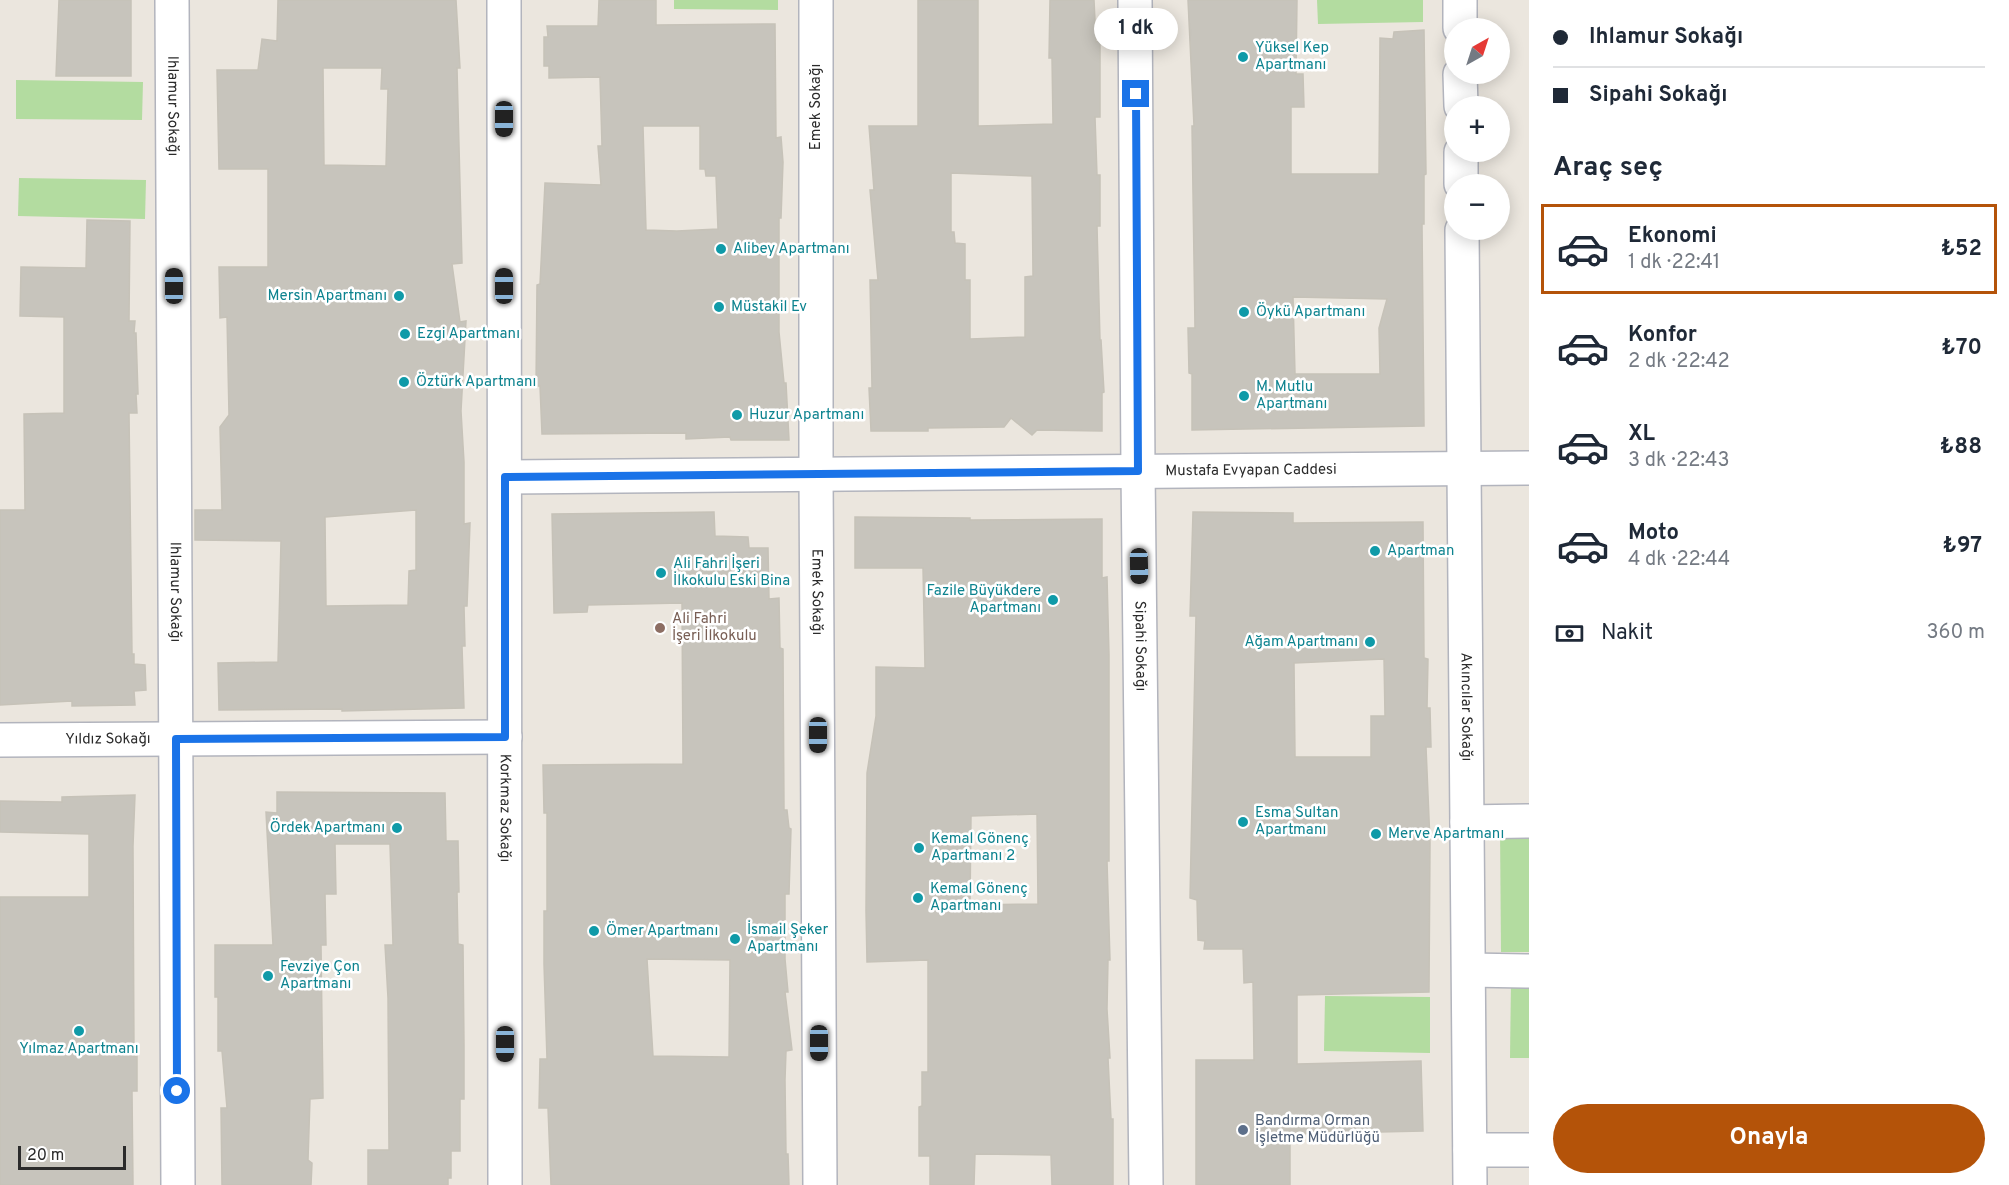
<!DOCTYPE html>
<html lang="tr">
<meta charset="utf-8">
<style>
:root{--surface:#fff;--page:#f2f2f3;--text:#1f2937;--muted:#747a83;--line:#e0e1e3;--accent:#b45309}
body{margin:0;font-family:Overpass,sans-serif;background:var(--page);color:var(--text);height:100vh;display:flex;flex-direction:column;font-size:22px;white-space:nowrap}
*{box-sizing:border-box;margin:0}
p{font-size:20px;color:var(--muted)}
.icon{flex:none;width:33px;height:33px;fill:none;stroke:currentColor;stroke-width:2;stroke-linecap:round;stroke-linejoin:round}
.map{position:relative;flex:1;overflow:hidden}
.details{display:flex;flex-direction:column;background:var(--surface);width:480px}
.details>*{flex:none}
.top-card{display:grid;align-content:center;height:132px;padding:0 24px;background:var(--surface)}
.needle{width:39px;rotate:39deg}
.buttons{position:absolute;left:1444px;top:18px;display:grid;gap:12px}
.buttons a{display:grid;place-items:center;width:66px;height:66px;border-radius:50%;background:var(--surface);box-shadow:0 3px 15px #0003;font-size:30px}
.scale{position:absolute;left:18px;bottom:15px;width:108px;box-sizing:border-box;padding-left:6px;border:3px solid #2b2b2b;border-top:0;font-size:16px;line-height:21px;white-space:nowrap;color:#2b2b2b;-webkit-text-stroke:4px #fff;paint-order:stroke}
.end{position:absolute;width:27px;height:27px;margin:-14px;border:8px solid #1a73e8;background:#fff;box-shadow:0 0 0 3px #fff}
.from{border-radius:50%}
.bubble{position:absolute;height:42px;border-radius:21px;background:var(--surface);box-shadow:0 3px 15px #0003;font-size:20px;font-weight:700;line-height:42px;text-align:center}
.car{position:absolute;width:18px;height:36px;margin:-18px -9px;border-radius:8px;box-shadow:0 0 4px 2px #0007;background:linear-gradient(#222 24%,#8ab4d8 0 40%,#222 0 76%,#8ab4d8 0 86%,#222 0)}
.top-card b{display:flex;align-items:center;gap:21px;height:57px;font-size:22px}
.top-card b+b{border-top:2px solid var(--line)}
.top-card i{width:15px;height:15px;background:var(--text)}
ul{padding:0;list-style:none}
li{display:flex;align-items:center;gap:18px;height:90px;margin:0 12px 9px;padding:0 12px;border:3px solid transparent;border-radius:0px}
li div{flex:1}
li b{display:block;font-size:22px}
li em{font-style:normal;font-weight:700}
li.selected{border-color:var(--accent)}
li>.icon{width:54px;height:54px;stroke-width:1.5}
h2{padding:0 24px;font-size:27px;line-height:72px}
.pay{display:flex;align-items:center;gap:15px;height:66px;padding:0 24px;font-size:22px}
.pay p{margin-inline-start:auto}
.action{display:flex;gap:12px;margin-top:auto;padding:12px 24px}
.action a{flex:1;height:69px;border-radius:36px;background:var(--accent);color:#fff;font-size:24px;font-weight:700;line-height:69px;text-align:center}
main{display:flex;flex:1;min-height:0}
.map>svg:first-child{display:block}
.green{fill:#b3dca0}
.building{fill:#c7c4bc;stroke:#c6c2b8;stroke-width:1.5;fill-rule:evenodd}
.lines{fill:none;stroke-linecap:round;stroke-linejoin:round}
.minor-casing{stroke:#b2b4bd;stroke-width:36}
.minor{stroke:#fff;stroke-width:33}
.route{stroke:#1a73e8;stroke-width:8}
.culture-dot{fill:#0f9aa8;stroke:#fff;stroke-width:2}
.education-dot{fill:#8d6e63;stroke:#fff;stroke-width:2}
.service-dot{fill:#5c6f8a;stroke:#fff;stroke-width:2}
.labels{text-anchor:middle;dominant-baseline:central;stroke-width:5;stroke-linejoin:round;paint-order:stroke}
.culture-label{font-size:15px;fill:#0d838f;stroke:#fff;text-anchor:start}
.street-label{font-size:15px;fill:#2b2b2b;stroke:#fff}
.education-label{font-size:15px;fill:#785e54;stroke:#fff;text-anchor:start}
.service-label{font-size:15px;fill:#4e5e75;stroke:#fff;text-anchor:start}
</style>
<main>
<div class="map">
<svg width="1529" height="1185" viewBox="0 0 1529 1185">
<rect width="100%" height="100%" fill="#ebe6de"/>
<g class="green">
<polygon points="674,0 778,0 778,10 674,9"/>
<polygon points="1317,0 1423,0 1423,22 1318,24"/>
<polygon points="16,80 143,82 142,120 16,119"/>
<polygon points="19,178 146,180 145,219 18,216"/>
<polygon points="1500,827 1529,827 1529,952 1501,952"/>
<polygon points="1511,981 1529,981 1529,1058 1510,1058"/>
<polygon points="1325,996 1430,997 1430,1053 1324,1051"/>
</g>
<g class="building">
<polygon points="59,0 131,0 131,76 56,76"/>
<path d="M278,0H456L460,68H457L462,263L452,264L460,322L466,321L461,411L464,462V524L470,523L467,606H464L465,646H462L464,708L342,711V709L219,710L218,663L278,662L281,541L195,540V510H222L220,427L229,415L227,317L220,318L219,267H268V169H219L217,70H258L262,39L277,41ZM323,68H382L381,89H388L386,166L324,165ZM416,510V570L409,571L408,605L326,606L325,517Z"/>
<path d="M599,0H656V25L775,24L776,138L781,137L783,162L781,218H779V332L784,383H786L789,440H731L730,437L686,439V433L542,434L540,386H536L537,285L540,284L545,183L601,185L598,146H602L600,77L549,78V66H544V37H548L547,26H598ZM643,126H700V169H705L706,176H716L718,229L677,231L646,230Z"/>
<path d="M918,0H978V126L1053,124L1052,58H1049L1050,0H1094L1096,42L1100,41V117H1095L1097,175H1100V226H1097L1100,340H1101L1104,392L1102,393V431L1037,430L1032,435L1011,418L1004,427L928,428V431H871L869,388H872L870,280H878L870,190H874L869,126H918ZM951,173L1032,176L1033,276L1025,277V337L970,339V280H965V244L955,243L954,232H951Z"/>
<path d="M1188,0H1297L1296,74H1303L1304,107H1291V174H1379L1380,38L1393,39L1394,32L1424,30L1426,174L1424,175V224H1422L1424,426L1192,430V374L1189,373L1188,328H1195L1192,126H1194ZM1293,297L1387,299L1379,328L1380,374H1295Z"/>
<polygon points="87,220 130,221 129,321 135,321 134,333 136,333 138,394 136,394 137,413 129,413 132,654 134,654 134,664 145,665 146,690 134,691 135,705 72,706 72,701 0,705 0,510 25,510 24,414 64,413 64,317 20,316 21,267 86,268"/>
<path d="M714,512L715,536L748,537L749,548H768L769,599L779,598L780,648L783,649L784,810H787L789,828L791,829L789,894H785V959L788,992H785L792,1050L786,1051L785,1080L786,1154H788L789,1185H551L548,1108H539L540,1059H547L544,964V911H547V813H544L543,765L683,764L682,603L588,605L587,612L554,613L552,514ZM647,959L730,960L729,1057L653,1056Z"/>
<path d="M1193,512L1293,513V523L1423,522L1424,658L1428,659L1427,708H1430L1431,747H1426L1430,842L1429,992L1297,995V1064L1421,1061L1423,1131L1290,1134V1185H1196V1060H1254L1253,982L1244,983L1243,949H1204L1205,941L1198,940L1197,900L1190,898L1196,616H1190ZM1384,659L1385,716H1371V757H1295L1294,663Z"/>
<path d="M855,517L970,518V520L1102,519V578L1107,577L1109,655V861H1107L1110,960H1108L1107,1009L1110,1058H1108L1111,1119H1113V1185H1052L1051,1155L975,1154L974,1185H930V1156H919V1107L922,1106V1072H928V960L867,962L866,911L867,773L876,716V667L925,668L923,568H855ZM1037,814L1038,904L970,905L971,816Z"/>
<polygon points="277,792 445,793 446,841 458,841 459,892 457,892 458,944 463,945 464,1046 464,1099 460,1099 460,1151 451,1151 451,1178 448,1178 448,1185 368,1185 368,1150 389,1150 388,998 385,945 393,945 390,844 335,844 336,894 325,894 326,945 321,945 323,1098 310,1099 308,1160 312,1163 311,1185 222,1185 221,1108 227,1108 222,1051 218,1051 218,997 215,997 215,945 273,945 266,812 277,813"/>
<polygon points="135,795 133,846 134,1057 137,1056 137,1091 132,1091 133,1185 0,1185 0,897 89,897 89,834 0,832 0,801 62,802 62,797"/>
</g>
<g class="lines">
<defs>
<g id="minor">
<path id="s1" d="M172,0L178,1185"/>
<path id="s2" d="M504,0L505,1185"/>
<path id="s3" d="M816,0V474L820,1185"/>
<path id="s4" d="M1135,0L1138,471L1146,1185"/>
<polyline points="1460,0 1460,28"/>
<polyline points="1460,74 1461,106"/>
<polyline points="1461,152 1461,184"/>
<path id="s5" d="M1462,230L1470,1185"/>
<path id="s6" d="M505,477L1529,468"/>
<path id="s7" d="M0,740L505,737"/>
<polyline points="1467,822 1529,821"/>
<polyline points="1469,970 1529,971"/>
<polyline points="1470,1150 1529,1150"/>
</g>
</defs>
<use href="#minor" class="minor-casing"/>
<use href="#minor" class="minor"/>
</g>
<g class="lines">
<polyline class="route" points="177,1091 176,739 505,737 505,477 1138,471 1136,94"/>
</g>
<g class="culture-dot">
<circle cx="1243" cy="57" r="6"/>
<circle cx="721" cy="249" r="6"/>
<circle cx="399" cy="296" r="6"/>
<circle cx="719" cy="307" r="6"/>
<circle cx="1244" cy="312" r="6"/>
<circle cx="405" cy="334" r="6"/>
<circle cx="404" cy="382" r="6"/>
<circle cx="1244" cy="396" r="6"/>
<circle cx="737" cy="415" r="6"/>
<circle cx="1375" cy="551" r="6"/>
<circle cx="661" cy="573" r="6"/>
<circle cx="1053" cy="600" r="6"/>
<circle cx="1370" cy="642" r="6"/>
<circle cx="1243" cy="822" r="6"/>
<circle cx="397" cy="828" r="6"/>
<circle cx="1376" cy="834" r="6"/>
<circle cx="919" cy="848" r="6"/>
<circle cx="918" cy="898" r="6"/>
<circle cx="594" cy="931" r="6"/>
<circle cx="735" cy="939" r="6"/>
<circle cx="268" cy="976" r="6"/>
<circle cx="79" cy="1031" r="6"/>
</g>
<circle class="education-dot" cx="660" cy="628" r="6"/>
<circle class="service-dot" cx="1243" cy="1130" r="6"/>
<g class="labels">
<g class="culture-label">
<text x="1255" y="48">Yüksel Kep<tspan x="1255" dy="17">Apartmanı</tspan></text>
<text x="733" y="249">Alibey Apartmanı</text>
<text x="387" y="296" text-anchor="end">Mersin Apartmanı</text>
<text x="731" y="307">Müstakil Ev</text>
<text x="1256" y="312">Öykü Apartmanı</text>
<text x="417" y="334">Ezgi Apartmanı</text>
<text x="416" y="382">Öztürk Apartmanı</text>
<text x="1256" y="387">M. Mutlu<tspan x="1256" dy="17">Apartmanı</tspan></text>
<text x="749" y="415">Huzur Apartmanı</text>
<text x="1387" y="551">Apartman</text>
<text x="673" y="564">Ali Fahri İşeri<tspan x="673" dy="17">İlkokulu Eski Bina</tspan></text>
<text x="1041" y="591" text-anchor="end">Fazile Büyükdere<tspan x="1041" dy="17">Apartmanı</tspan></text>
<text x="1358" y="642" text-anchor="end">Ağam Apartmanı</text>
<text x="1255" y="813">Esma Sultan<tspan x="1255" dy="17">Apartmanı</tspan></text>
<text x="385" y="828" text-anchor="end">Ördek Apartmanı</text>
<text x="1388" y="834">Merve Apartmanı</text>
<text x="931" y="839">Kemal Gönenç<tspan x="931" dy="17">Apartmanı 2</tspan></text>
<text x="930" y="889">Kemal Gönenç<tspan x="930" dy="17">Apartmanı</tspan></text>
<text x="747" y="930">İsmail Şeker<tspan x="747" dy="17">Apartmanı</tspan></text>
<text x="606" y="931">Ömer Apartmanı</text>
<text x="280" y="967">Fevziye Çon<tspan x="280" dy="17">Apartmanı</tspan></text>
<text x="79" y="1049" text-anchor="middle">Yılmaz Apartmanı</text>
</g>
<g class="street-label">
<text stroke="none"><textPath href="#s1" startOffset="106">Ihlamur Sokağı</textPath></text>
<text transform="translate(816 107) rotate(-90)">Emek Sokağı</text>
<text stroke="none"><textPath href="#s6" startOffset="746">Mustafa Evyapan Caddesi</textPath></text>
<text stroke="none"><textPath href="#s1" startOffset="592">Ihlamur Sokağı</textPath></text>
<text stroke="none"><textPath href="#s3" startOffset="592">Emek Sokağı</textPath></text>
<text stroke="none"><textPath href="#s4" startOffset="646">Sipahi Sokağı</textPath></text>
<text stroke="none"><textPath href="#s5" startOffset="477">Akıncılar Sokağı</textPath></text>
<text stroke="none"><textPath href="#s7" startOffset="108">Yıldız Sokağı</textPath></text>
<text stroke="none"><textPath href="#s2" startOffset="808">Korkmaz Sokağı</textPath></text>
</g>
<g class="education-label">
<text x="672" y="619">Ali Fahri<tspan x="672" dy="17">İşeri İlkokulu</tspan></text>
</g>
<g class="service-label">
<text x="1255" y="1121">Bandırma Orman<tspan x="1255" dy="17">İşletme Müdürlüğü</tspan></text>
</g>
</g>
</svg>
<div class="buttons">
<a><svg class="needle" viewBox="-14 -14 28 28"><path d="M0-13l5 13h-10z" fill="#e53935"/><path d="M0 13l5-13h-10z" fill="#747a83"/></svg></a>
<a>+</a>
<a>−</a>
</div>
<div class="scale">20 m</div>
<i class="end from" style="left:177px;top:1091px"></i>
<i class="end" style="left:1136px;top:94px"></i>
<div class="bubble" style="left:1094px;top:8px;width:84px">1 dk</div>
<i class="car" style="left:504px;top:119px;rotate:180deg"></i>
<i class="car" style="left:174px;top:286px;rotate:0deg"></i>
<i class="car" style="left:504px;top:286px;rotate:0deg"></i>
<i class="car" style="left:1139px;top:566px;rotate:179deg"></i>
<i class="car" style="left:818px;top:735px;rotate:180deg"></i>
<i class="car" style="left:819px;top:1043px;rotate:180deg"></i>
<i class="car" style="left:505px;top:1044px;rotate:180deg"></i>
</div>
<section class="details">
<div class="top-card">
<b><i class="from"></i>Ihlamur Sokağı</b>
<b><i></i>Sipahi Sokağı</b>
</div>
<h2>Araç seç</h2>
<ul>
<li class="selected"><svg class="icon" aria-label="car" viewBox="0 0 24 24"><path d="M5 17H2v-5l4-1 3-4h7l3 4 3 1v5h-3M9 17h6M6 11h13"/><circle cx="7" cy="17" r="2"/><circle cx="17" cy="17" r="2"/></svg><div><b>Ekonomi</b><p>1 dk · 22:41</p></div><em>₺52</em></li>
<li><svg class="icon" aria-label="car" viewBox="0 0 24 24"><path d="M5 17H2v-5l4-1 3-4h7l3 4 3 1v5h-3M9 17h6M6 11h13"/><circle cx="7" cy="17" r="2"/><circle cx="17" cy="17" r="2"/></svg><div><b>Konfor</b><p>2 dk · 22:42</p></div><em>₺70</em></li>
<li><svg class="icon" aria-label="car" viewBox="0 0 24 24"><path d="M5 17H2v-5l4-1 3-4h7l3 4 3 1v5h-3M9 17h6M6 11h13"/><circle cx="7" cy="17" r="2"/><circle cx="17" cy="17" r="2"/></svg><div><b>XL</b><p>3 dk · 22:43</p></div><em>₺88</em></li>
<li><svg class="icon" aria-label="car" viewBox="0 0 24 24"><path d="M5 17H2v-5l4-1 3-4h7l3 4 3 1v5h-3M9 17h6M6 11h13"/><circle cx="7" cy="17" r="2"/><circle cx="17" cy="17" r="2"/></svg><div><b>Moto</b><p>4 dk · 22:44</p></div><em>₺97</em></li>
</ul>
<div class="pay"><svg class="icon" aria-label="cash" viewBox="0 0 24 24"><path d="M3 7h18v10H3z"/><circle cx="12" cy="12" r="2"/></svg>Nakit<p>360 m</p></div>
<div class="action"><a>Onayla</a></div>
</section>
</main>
